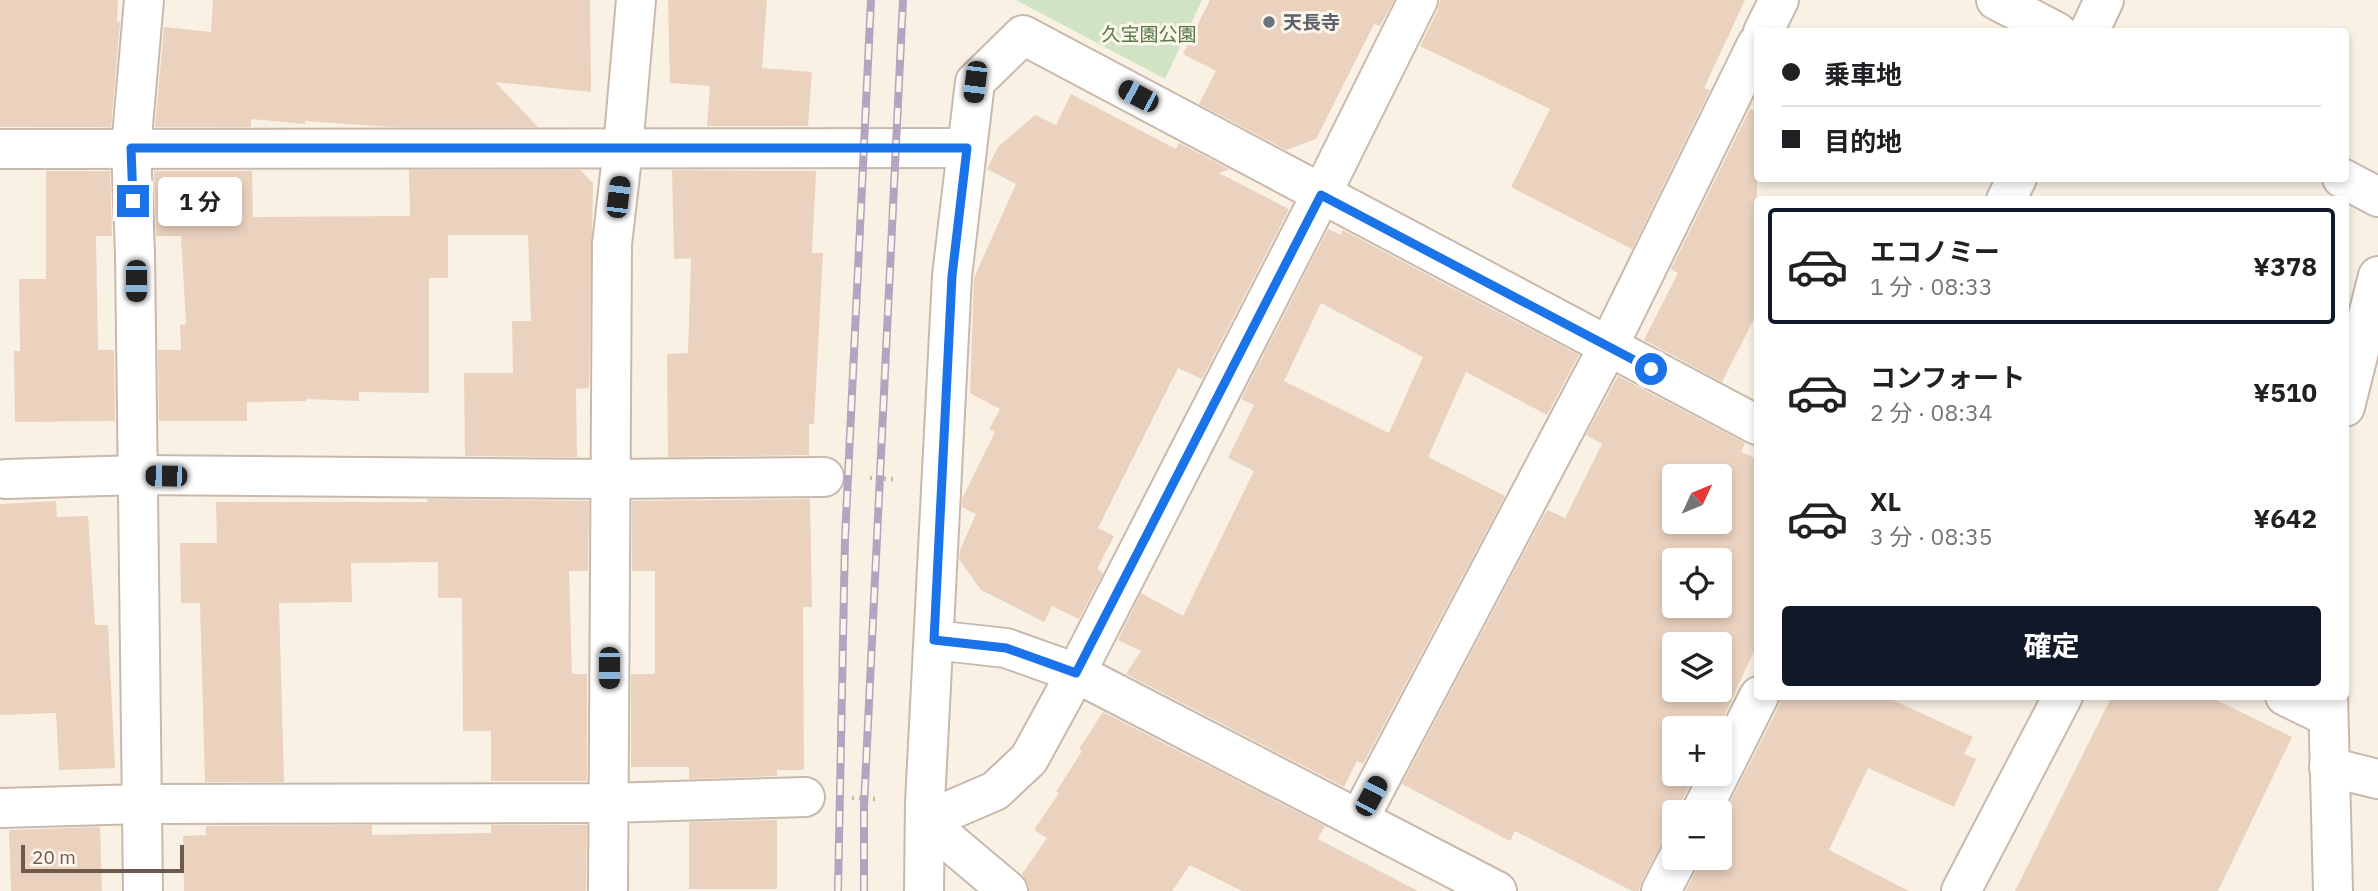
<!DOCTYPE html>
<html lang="ja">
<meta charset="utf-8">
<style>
:root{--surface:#fff;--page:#f2f2f2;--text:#202124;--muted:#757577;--line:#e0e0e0;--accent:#111827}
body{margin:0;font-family:"IBM Plex Sans","Noto Sans JP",sans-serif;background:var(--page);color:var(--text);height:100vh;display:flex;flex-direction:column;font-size:26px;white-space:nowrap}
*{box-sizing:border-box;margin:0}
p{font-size:23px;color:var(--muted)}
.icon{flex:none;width:38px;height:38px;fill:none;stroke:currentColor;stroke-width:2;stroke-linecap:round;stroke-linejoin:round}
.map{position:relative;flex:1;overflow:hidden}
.panel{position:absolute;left:1754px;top:196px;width:595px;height:504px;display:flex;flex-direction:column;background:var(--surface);border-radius:7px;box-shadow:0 4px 10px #0003}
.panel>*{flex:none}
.guide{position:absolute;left:1754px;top:28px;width:595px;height:154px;border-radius:7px;box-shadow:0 4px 10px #0003;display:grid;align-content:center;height:154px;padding:0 28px;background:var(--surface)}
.needle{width:46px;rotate:46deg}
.fabs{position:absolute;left:1662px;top:464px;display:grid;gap:14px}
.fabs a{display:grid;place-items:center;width:70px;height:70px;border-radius:7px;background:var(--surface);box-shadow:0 4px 10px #0003;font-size:35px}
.scale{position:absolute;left:21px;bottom:18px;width:163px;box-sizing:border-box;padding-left:7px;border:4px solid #6d594d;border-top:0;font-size:19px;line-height:24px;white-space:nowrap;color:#6d594d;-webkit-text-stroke:5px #fcf5e9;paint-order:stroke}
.end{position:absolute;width:32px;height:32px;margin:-16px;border:9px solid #1a73e8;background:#fff;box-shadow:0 0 0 4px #fff}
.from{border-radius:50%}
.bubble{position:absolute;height:49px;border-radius:7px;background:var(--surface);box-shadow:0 4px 10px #0003;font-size:23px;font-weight:700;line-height:49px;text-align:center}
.car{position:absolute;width:21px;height:42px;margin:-21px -10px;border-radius:9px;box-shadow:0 0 5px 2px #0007;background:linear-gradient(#222 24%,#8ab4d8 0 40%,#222 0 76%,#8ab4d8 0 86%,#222 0)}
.guide b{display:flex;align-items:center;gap:24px;height:66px;font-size:26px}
.guide b+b{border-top:2px solid var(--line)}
.guide i{width:18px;height:18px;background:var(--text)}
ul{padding:12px 0 0;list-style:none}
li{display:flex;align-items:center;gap:21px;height:116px;margin:0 14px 10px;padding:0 14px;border:4px solid transparent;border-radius:7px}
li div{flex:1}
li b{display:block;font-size:26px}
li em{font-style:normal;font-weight:700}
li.selected{border-color:var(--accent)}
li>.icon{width:63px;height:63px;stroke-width:1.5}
.cta{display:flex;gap:14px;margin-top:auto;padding:14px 28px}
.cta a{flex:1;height:80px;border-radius:7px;background:var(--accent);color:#fff;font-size:28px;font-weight:700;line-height:80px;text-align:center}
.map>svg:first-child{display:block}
.green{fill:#d0e4c4}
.building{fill:#ead2bf;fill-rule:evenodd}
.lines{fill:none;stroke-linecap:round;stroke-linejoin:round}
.minor-casing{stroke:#c8b9ac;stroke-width:42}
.path{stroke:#cfb5a2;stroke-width:4.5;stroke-dasharray:2 5;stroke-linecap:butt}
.minor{stroke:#fff;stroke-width:38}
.rail-casing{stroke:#b4a4c0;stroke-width:8}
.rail{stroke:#fcf5e9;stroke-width:5;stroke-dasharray:16;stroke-linecap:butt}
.route{stroke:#1a73e8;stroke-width:9}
.worship-dot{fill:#6b7280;stroke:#fcf5e9;stroke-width:2.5}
.labels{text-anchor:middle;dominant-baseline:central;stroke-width:6;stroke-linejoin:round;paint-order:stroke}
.worship-label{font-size:19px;font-weight:bold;fill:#5b616d;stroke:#fcf5e9;text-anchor:start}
.park-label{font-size:19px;fill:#55774a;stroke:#fcf5e9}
</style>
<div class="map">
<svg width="2378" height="891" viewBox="0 0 2378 891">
<rect width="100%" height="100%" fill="#f9f1e3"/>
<polygon class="green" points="1016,0 1202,0 1165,79"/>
<g class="building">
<polygon points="0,0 118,0 117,22 120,22 111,127 0,127"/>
<polygon points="213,0 590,0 591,92 495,82 538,127 390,127 305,121 305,124 251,119 251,127 155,127 164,27 211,32"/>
<polygon points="668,0 767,0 762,68 812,72 808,126 707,126 710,86 670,83"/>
<polygon points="1210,0 1394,0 1380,26 1374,24 1316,139 1286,150 1199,104 1216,71 1183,54"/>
<polygon points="1440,0 1745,0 1704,88 1710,90 1632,249 1511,187 1550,109 1420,46 1438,10"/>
<polygon points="1071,94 1176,149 1179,143 1229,169 1219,173 1289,209 1202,379 1178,368 1098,528 1114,536 1097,569 1103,573 1079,619 1052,606 1044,622 981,590 959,559 960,550 976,514 962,507 962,499 995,432 989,429 1000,409 970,393 974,278 1016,184 987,169 998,147 1035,115 1056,125"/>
<polygon points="1750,109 1757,112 1757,313 1722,382 1644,340 1678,273 1671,269"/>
<polygon points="409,170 580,170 593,183 589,388 576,389 577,457 465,456 464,373 513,373 512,321 531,321 528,235 448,235 448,278 429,278 429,393 359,392 359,401 306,399 306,401 247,402 247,421 159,421 158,350 181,350 180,325 186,324 181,236 156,236 154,171 252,171 253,217 410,216"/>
<polygon points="672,170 816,171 812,253 823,253 814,424 809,424 809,455 668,457 667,354 688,353 691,258 674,259"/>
<polygon points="46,171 110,171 112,236 96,236 98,350 114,350 115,421 15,422 14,351 20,351 19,279 46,279"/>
<path d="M1328,229L1341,235L1343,230L1579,355L1547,415L1466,372L1428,457L1505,496L1363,764L1357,761L1344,787L1126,674L1141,651L1118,640L1141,593L1183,616L1254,471L1228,458L1254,405L1241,399ZM1321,303L1423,357L1389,433L1284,381Z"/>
<path d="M1618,376L1745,443L1741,452L1757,459V644L1719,728H1675V774H1696L1681,802L1679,812H1675V837L1666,840L1659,848L1642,881L1639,891H1632L1515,831L1510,841L1402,784L1544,515L1548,510L1565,518L1602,444L1586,435ZM1675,476H1720V522H1675ZM1675,560H1720V606H1675ZM1675,644H1720V690H1675Z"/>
<polygon points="428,499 589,501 588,571 569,571 572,674 587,674 587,781 491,781 491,731 463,731 462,598 438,598 438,562 351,563 352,602 279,603 284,782 205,782 200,603 181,603 180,543 217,543 216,502 427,502"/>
<polygon points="810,499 812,607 803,607 804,770 777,770 777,776 689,779 689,767 631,767 631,674 655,674 655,571 632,571 632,501"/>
<polygon points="56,501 57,517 88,516 95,625 108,625 115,768 59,770 56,713 0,715 0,504"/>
<polygon points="1781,696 1884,696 1973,737 1964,754 1976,759 1954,807 1868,768 1829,850 1909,891 1686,891 1697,868 1700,858 1720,858 1720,822 1779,706"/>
<polygon points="2112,696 2208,696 2292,737 2218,891 2015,891"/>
<polygon points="1103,712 1325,826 1318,839 1418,891 1242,891 1190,865 1172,891 1029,891 1028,883 1022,874 1047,838 1034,830 1059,793 1056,792 1082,751 1079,749"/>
<polygon points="777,820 777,889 689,889 689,822"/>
<polygon points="372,825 372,835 491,833 491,825 587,825 586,891 184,891 183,836 206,835 206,826"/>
<polygon points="100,827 102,891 11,891 9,830"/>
</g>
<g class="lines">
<defs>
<g id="minor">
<polyline points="1996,0 2057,32"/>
<polyline points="1763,32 1779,0"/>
<polyline points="2089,32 2104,0"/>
<polyline points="0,149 967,148"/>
<polyline points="2342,178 2378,197"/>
<polyline points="2006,200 2017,178"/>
<polyline points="2345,407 2378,276"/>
<polyline points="6,479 138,475 610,479 824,477"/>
<polyline points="934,640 1006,648 1076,673 1497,891"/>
<polyline points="2285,696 2328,717"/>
<polyline points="2328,696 2333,891"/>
<polyline points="2329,767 2378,779"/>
<polyline points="0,808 142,804 608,803 805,797"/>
<polyline points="1701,812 1759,696"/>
<polyline points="1359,819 1608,347 1757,44"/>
<polyline points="143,891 135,254 131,148 144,0"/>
<polyline points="608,891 612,244 623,148 636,0"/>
<polyline points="924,891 925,803 952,276 975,82 1023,35 1757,425"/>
<polyline points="1008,891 925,821 995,791 1029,759 1076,673 1321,195 1418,0"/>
<polyline points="1661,891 1678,858"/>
<polyline points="1961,891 2063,696"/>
</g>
</defs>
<use href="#minor" class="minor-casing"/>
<g class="path">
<polyline points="870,478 893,479"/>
<polyline points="852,798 878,799"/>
</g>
<use href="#minor" class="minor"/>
<defs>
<g id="rail">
<polyline points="838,891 845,539 871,0"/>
<polyline points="864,891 864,806 903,0"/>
</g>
</defs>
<use href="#rail" class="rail-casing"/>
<use href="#rail" class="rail"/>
</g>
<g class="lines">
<polyline class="route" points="133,201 131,148 967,148 952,276 934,640 1006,648 1076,673 1321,195 1651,369"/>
</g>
<circle class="worship-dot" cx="1269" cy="22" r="7"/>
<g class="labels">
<g class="worship-label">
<text x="1283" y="22">天長寺</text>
</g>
<g class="park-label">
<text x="1149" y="34">久宝園公園</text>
</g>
</g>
</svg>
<div class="fabs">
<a><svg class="needle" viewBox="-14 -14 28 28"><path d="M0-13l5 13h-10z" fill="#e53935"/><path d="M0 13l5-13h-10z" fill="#757577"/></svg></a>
<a><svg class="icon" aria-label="locate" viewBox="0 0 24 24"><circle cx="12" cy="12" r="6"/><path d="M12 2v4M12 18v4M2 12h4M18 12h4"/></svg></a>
<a><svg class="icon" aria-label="layers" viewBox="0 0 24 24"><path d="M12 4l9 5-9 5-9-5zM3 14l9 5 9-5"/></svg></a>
<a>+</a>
<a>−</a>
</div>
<div class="scale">20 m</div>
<i class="end from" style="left:1651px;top:369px"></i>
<i class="end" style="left:133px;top:201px"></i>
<div class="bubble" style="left:158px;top:177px;width:84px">1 分</div>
<i class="car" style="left:975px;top:82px;rotate:187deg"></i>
<i class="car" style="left:1138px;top:96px;rotate:298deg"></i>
<i class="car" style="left:618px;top:197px;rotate:7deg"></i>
<i class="car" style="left:136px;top:281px;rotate:180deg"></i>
<i class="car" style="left:166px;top:476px;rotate:271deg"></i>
<i class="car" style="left:609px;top:668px;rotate:180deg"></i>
<i class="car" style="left:1371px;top:796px;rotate:28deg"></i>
<div class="guide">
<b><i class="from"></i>乗車地</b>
<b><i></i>目的地</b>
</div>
<section class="panel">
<ul>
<li class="selected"><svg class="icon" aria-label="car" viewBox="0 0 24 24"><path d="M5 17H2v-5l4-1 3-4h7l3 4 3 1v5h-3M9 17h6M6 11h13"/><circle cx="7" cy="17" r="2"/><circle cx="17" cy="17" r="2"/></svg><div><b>エコノミー</b><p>1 分 · 08:33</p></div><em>¥378</em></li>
<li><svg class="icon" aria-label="car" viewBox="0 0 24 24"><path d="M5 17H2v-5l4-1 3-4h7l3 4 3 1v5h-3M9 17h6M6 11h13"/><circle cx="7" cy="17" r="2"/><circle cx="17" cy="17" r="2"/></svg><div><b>コンフォート</b><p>2 分 · 08:34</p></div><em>¥510</em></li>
<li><svg class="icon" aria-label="car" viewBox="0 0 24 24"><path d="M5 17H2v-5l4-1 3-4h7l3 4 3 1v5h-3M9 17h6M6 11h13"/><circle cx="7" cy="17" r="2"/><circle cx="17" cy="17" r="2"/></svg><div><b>XL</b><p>3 分 · 08:35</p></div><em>¥642</em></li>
</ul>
<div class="cta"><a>確定</a></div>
</section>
</div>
